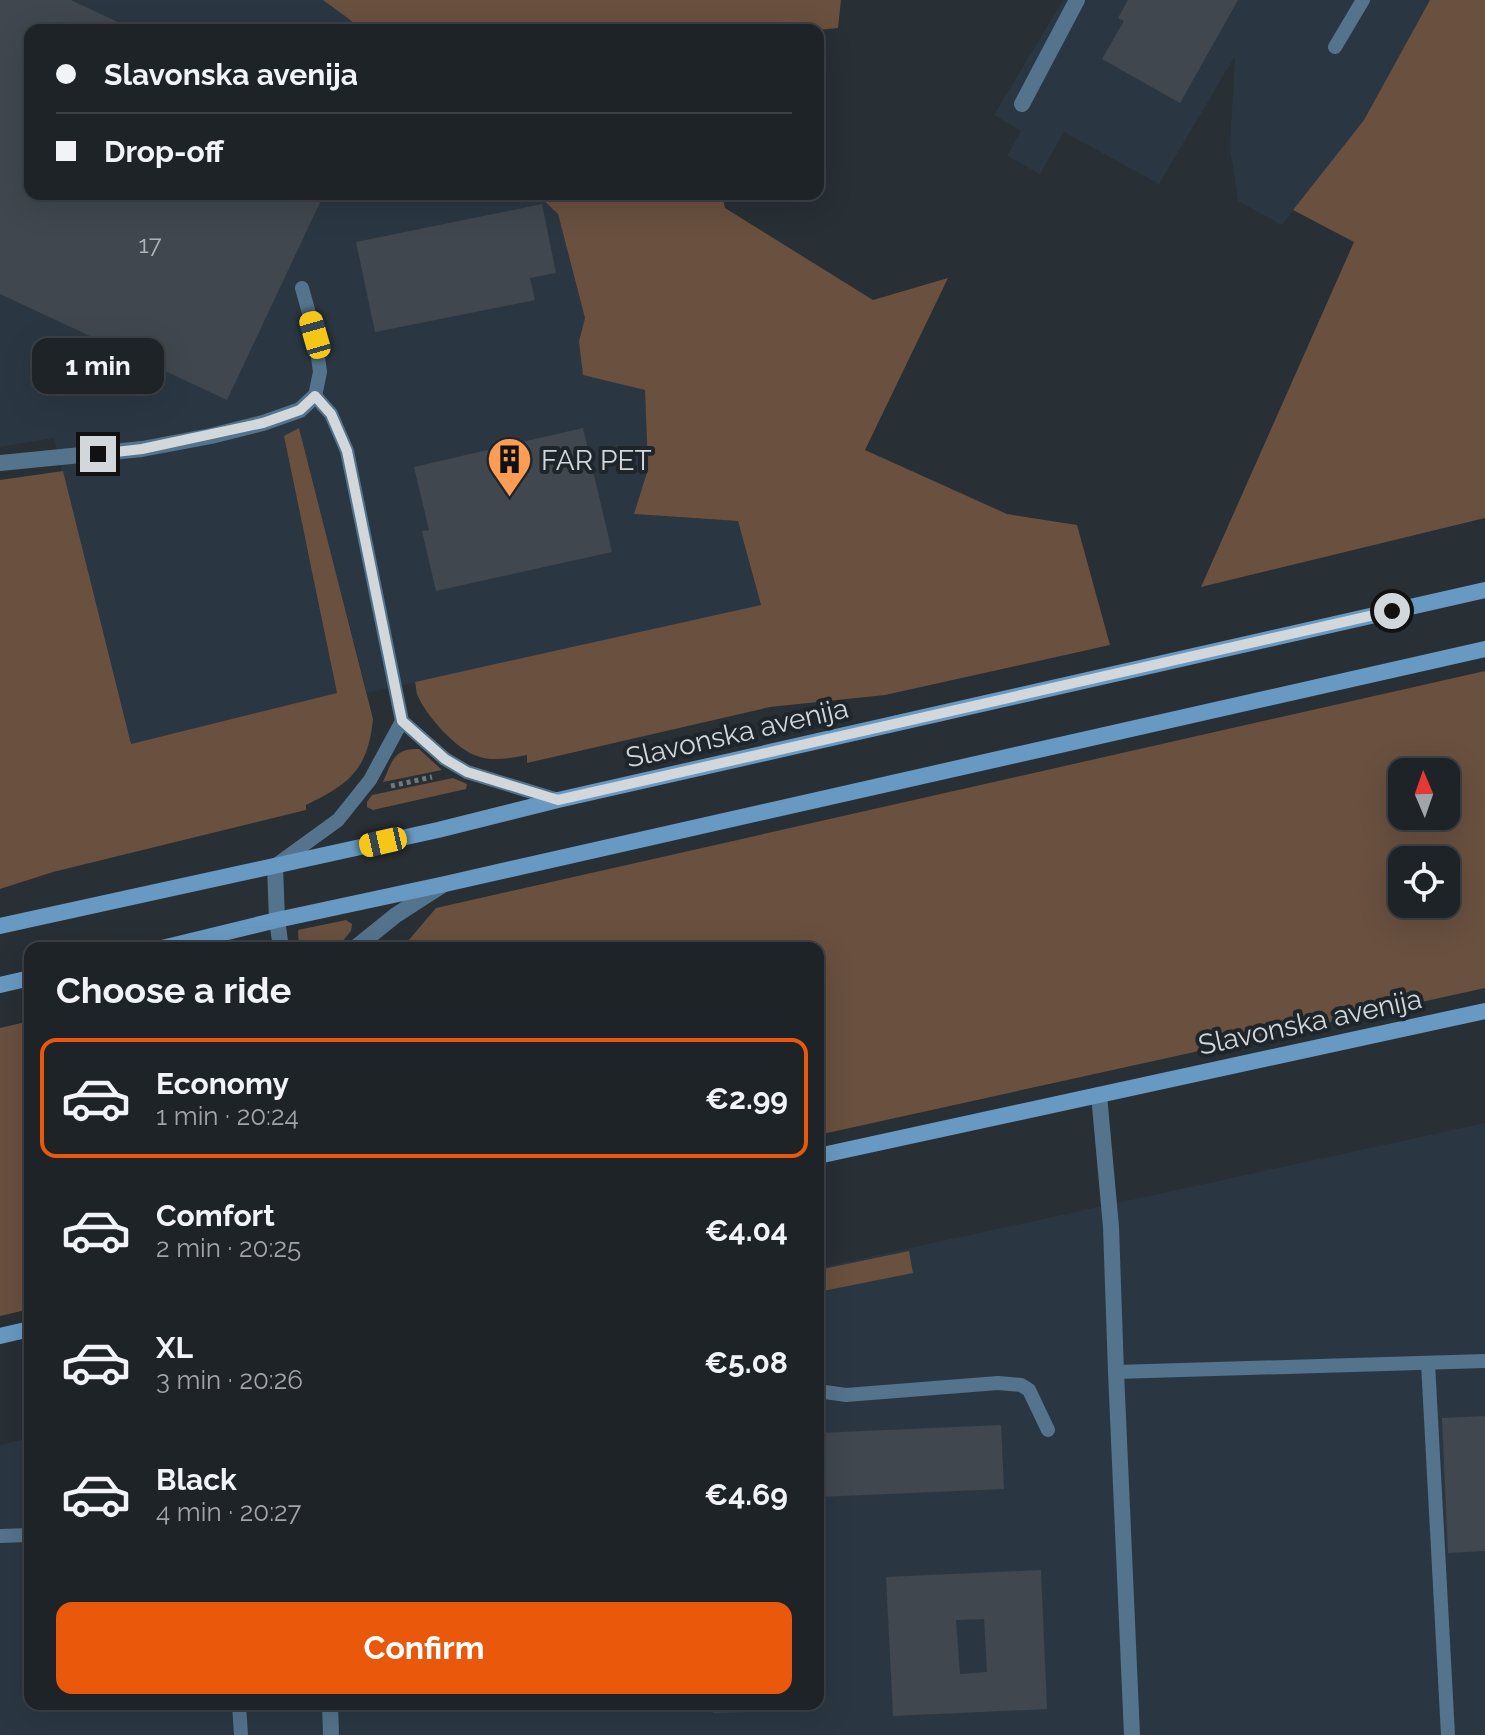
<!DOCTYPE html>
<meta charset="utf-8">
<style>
:root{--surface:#1e2328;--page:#2b2f34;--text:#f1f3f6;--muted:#a1a4a8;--line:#3c4045;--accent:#ea580c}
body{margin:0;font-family:Raleway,sans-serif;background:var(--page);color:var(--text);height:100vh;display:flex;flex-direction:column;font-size:30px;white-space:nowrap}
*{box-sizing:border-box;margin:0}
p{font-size:26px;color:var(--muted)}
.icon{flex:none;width:44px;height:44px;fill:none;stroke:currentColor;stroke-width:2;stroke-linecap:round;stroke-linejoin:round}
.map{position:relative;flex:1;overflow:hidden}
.sheet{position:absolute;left:24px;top:942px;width:800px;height:768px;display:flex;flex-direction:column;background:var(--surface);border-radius:16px;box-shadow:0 8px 32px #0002,0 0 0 2px var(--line)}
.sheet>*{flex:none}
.guide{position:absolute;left:24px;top:24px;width:800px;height:176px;border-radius:16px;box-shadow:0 8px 32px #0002,0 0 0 2px var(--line);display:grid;align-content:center;height:176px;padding:0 32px;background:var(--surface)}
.needle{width:52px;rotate:358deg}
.buttons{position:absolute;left:1388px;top:758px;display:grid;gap:16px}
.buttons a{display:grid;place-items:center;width:72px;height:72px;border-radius:16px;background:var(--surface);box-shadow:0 8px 32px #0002,0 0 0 2px var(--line);font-size:40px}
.end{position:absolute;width:36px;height:36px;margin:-18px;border:10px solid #d2d7db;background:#111;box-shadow:0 0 0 4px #111}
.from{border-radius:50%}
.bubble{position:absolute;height:56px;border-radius:16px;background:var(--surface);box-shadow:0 8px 32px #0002,0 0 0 2px var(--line);font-size:26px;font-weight:700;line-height:56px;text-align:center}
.car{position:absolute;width:24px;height:48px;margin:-24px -12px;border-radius:10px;box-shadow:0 0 6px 2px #0007;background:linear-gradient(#f5c518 24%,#345 0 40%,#f5c518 0 76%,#345 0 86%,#f5c518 0)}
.guide b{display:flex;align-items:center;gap:28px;height:76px;font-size:30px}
.guide b+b{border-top:2px solid var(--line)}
.guide i{width:20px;height:20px;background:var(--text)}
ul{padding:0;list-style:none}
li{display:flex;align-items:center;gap:24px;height:120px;margin:0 16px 12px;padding:0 16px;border:4px solid transparent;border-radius:16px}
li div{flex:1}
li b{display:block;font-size:30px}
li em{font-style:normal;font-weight:700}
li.active{border-color:var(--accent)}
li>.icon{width:72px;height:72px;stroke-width:1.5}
h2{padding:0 32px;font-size:36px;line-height:96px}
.button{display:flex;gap:16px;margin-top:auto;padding:16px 32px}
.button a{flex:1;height:92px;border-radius:16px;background:var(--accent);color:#fff;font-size:32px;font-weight:700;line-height:92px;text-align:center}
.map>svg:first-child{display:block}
.built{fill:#2a3742}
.green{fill:#69503f;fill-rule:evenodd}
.building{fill:#40474e;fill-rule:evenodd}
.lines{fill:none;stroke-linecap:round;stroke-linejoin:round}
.path{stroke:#72797e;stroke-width:5;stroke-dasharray:4 4;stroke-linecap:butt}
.lane{stroke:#54738d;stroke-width:14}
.street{stroke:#54738d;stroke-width:16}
.secondary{stroke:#6899c2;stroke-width:16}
.route{stroke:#d2d7db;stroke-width:10}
.labels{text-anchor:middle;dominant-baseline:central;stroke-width:8;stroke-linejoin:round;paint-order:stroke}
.number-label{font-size:24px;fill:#aeb3b8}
.poi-label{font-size:28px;fill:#d2d7db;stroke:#1e252b;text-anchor:start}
.street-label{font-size:28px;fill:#d2d7db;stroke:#1e252b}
</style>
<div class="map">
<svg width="1485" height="1735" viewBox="0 0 1485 1735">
<rect width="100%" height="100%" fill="#282f35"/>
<g class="built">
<polygon points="0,0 323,0 349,19 361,30 30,30 30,194 537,194 558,214 585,318 579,341 645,389 648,469 634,514 738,521 761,606 367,693 299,428 284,437 337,694 131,744 54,438 0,447"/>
<polygon points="1063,0 1430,0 1364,120 1282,225 1238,201 1230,147 1235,56 1159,184 1064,132 1040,174 1007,156 1021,131 994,115"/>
<polygon points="1485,1123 1485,1735 0,1735 0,1445 30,1438 30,1704 818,1704 818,1268"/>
</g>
<g class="green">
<polygon points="323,0 841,0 838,28 817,30 361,30 349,19"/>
<polygon points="1430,0 1485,0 1485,518 1201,587 1354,242 1293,210 1364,120"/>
<path d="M537,194H722L725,208L873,300L948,278L865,450L1007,514L1077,525L1110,645L885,695L770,707L527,763V755C511,758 493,762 477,756C457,750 425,715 417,694C416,690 416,686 415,682L761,605L738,521L634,514L648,469L645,390L583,375L579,341L585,318L558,214Z"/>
<path d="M299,428L373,719C368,769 350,784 306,805V810L53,872L0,889V480L63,471L131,744L337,693L284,436Z"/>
<path d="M1485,671V988L818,1135V948H402L436,908ZM1402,772H1446V816H1402ZM1402,860H1446V904H1402Z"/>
<path d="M419,749L442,770L383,782C392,762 393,748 419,749Z"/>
<polygon points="453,778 467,784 466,789 373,810 367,807 367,802 372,795"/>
<polygon points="346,920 352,924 351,931 337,948 299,948 298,930"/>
<polygon points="30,1021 30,1309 0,1316 0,1028"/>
<polygon points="909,1251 913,1273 818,1292 818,1270"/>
</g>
<g class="building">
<polygon points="0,0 71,0 135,30 30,30 30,194 324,194 227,400 0,294"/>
<polygon points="1128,0 1238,0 1180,103 1102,59 1124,21 1118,18"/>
<polygon points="542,204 556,273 530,278 535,300 375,332 356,242"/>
<polygon points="583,428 612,552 436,591 422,531 429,530 414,467"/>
<polygon points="1485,1416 1485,1551 1448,1553 1442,1418"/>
<polygon points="1001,1425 1004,1489 818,1497 818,1433"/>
<path d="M1041,1570L1047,1709L893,1716L886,1577ZM984,1619L987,1672L960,1674L956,1620Z"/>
<polygon points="712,1704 813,1704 813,1710 713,1713"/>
</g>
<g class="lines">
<polyline class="path" points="391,786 432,777"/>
<g class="lane">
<polyline points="1335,47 1363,0"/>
<polyline points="302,288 315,335 320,372 315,396 331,414 347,451 402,721 445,759 467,772 558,800"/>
<polyline points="276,865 338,820 370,780 402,721"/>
<polyline points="1428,1363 1448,1735"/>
<polyline points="1116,1372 1485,1361"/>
<polyline points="818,1391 846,1395 998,1383 1021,1385 1029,1390 1048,1430"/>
<polyline points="0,1536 30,1535"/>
<polyline points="239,1704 241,1735"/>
</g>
<g class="street">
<polyline points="1022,104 1077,0"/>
<polyline points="0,463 142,449 211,436 263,423 300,410 315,396"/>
<polyline points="275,866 277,920 281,948"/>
<polyline points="355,948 396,915 441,886"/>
<polyline points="1099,1095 1111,1227 1116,1372 1132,1735"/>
<polyline points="330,1704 331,1735"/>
</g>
<g class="secondary">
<polyline points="0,926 438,830 558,800 1485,590"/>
<polyline points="162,948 277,920 445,884 1485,649"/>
<polyline points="0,985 30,978"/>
<polyline points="818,1156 1485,1011"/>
<polyline points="0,1336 30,1329"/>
</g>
</g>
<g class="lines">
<polyline class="route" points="98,454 142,449 263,423 300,410 315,396 331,414 347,451 402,721 445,759 467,772 558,800 1392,611"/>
</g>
<defs>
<symbol id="building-pin" viewBox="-11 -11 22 30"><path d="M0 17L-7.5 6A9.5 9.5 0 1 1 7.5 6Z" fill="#fd9c55" stroke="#1e252b"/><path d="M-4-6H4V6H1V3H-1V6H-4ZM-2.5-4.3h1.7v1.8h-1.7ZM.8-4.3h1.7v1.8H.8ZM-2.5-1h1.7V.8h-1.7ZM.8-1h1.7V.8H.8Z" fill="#111"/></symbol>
</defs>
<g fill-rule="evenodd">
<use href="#building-pin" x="484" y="434" width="51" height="69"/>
</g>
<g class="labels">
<g class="number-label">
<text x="150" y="244">17</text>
</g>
<g class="poi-label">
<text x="541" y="460">FAR PET</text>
</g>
<g class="street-label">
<text transform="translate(737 733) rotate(-13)">Slavonska avenija</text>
<text transform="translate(1310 1022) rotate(-12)">Slavonska avenija</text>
</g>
</g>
</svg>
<div class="buttons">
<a><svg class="needle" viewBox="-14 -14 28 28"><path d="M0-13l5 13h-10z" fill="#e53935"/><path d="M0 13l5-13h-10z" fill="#a1a4a8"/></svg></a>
<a><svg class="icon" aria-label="locate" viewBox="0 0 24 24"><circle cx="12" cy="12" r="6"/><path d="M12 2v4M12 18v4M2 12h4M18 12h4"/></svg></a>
</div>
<i class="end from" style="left:1392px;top:611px"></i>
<i class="end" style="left:98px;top:454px"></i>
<div class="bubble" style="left:32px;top:338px;width:132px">1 min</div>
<i class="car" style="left:315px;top:335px;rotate:344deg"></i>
<i class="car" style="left:383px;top:842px;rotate:257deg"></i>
<div class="guide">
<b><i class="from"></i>Slavonska avenija</b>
<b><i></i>Drop-off</b>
</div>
<section class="sheet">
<h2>Choose a ride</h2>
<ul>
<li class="active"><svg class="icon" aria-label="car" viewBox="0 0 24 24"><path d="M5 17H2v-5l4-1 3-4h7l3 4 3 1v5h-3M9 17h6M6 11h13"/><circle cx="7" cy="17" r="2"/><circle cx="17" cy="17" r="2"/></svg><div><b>Economy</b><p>1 min · 20:24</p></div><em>€2.99</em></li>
<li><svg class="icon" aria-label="car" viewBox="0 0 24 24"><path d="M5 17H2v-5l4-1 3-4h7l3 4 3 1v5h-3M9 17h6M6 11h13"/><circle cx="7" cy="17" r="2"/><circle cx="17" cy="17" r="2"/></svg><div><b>Comfort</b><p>2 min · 20:25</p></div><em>€4.04</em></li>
<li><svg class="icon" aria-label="car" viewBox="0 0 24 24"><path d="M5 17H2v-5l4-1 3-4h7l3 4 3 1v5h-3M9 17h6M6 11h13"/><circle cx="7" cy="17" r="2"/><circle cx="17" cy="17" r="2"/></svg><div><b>XL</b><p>3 min · 20:26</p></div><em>€5.08</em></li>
<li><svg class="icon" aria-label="car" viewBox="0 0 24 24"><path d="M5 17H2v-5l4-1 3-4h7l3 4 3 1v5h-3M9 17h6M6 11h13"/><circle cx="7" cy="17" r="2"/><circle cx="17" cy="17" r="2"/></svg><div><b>Black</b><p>4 min · 20:27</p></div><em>€4.69</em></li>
</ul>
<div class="button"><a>Confirm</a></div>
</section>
</div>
